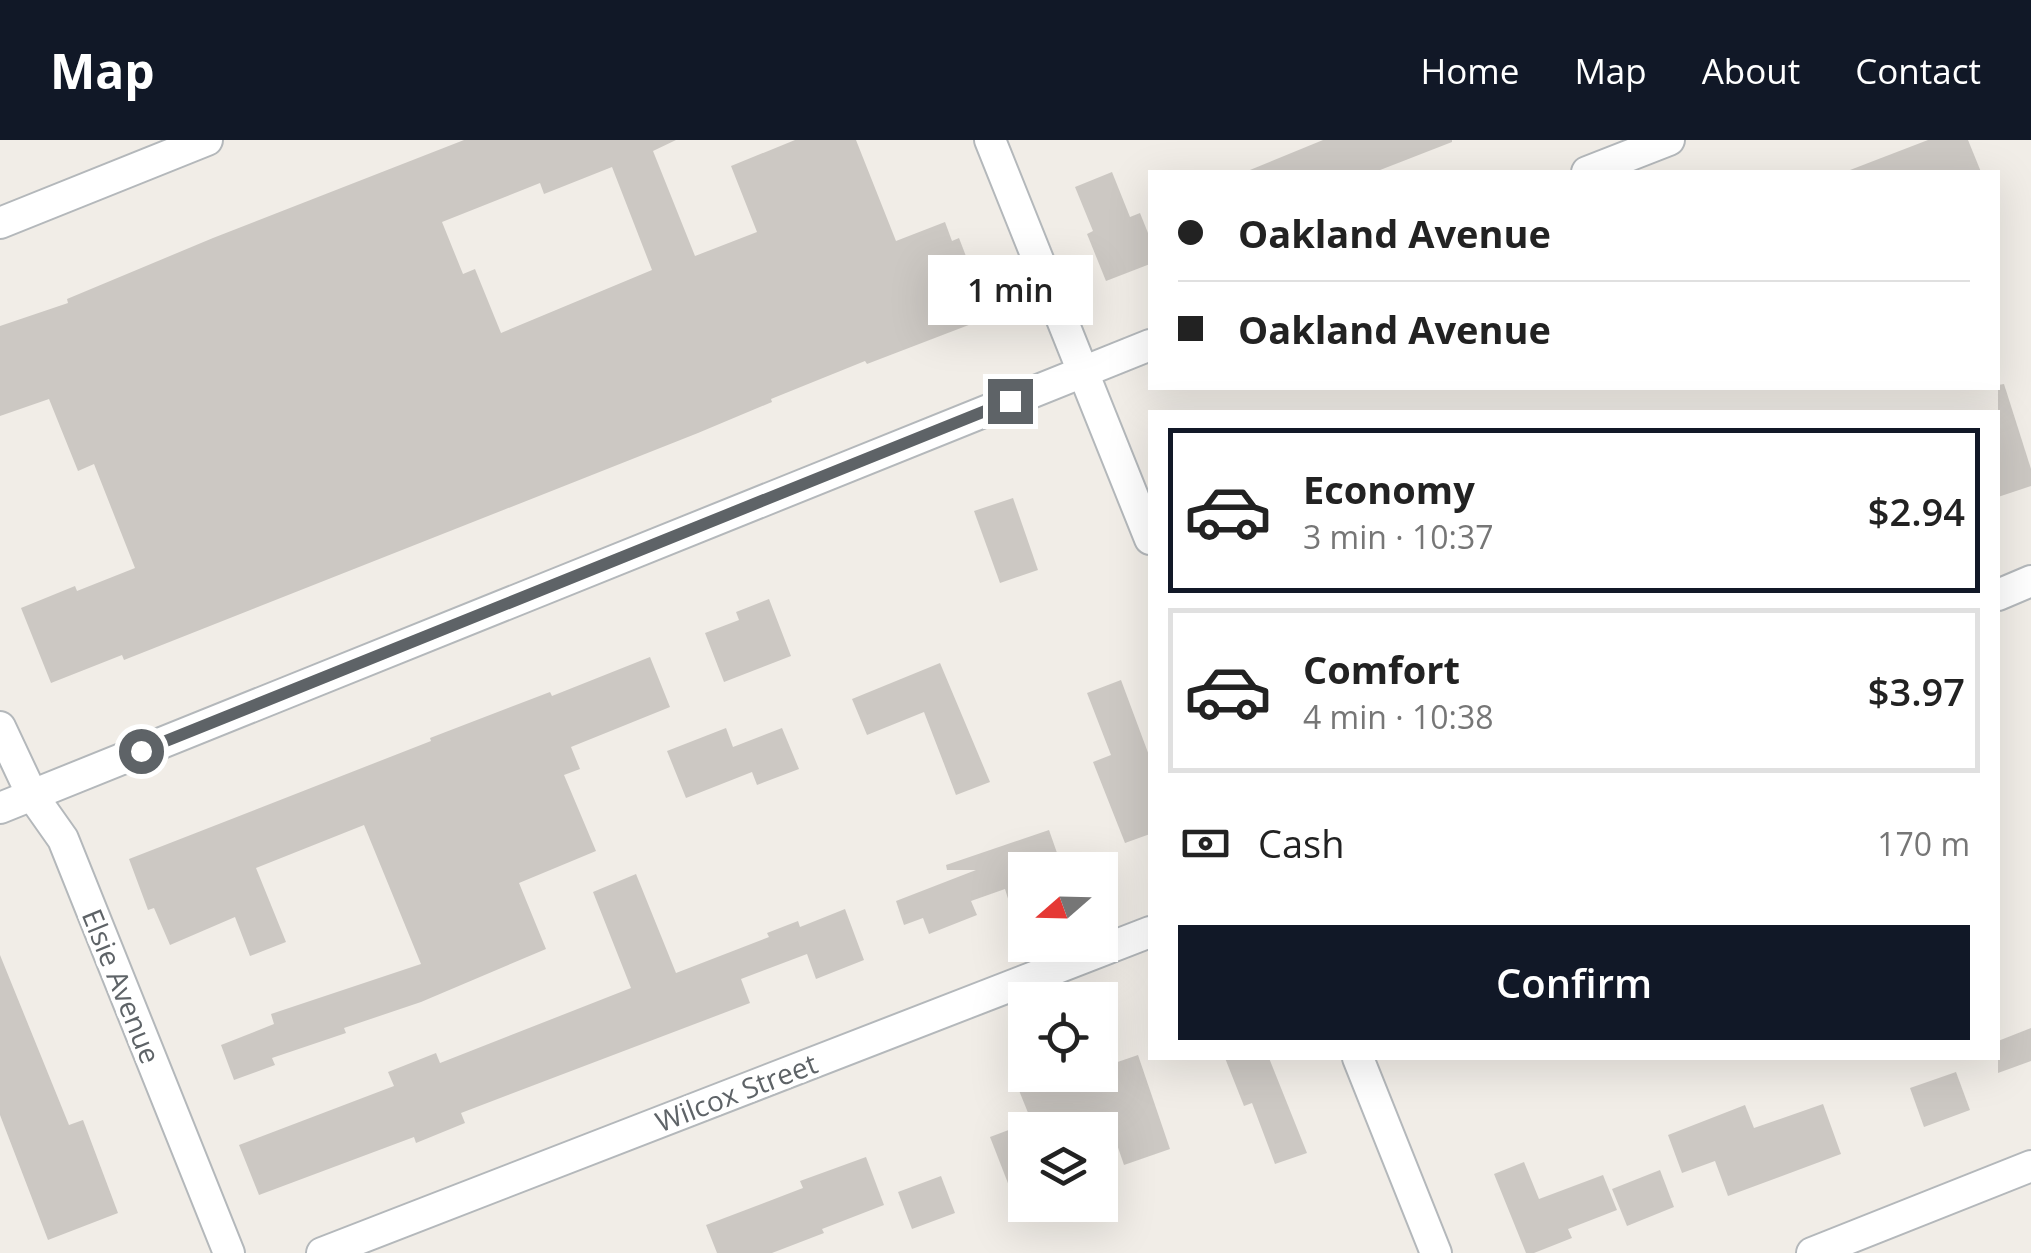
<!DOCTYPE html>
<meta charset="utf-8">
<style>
:root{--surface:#fff;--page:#f6f6f6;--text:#222;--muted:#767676;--line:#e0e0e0;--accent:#111827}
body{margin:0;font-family:"Open Sans",sans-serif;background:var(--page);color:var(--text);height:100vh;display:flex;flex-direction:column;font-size:38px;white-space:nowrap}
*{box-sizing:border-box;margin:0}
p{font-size:32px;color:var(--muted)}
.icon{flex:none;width:55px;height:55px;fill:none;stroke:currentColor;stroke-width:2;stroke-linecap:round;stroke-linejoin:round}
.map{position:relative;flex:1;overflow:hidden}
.side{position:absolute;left:1148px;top:270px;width:852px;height:650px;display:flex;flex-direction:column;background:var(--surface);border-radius:0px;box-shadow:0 10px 40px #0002}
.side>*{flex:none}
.banner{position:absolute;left:1148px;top:30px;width:852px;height:220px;border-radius:0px;box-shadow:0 10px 40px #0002;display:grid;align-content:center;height:220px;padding:0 30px;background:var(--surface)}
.needle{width:65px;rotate:250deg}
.fabs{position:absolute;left:1008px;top:712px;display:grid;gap:20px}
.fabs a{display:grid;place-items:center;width:110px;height:110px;border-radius:0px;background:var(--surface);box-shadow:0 10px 40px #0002;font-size:50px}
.end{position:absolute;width:45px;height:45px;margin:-22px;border:12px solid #5e6367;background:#fff;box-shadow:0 0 0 5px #fff}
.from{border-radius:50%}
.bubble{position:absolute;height:70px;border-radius:0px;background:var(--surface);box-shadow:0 10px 40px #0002;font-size:32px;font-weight:600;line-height:70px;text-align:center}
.banner b{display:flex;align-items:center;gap:35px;height:95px;font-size:38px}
.banner b+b{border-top:2px solid var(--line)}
.banner i{width:25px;height:25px;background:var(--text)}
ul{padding:18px 0 0;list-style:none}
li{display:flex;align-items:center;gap:30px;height:165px;margin:0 20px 15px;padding:0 10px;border:5px solid var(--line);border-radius:0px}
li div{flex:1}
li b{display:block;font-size:38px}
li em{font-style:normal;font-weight:600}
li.current{border-color:var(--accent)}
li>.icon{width:90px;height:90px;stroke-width:1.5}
.pay{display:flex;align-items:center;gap:25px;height:110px;padding:0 30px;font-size:38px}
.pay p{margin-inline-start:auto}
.action{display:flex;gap:20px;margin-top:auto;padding:20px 30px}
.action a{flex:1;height:115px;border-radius:0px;background:var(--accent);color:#fff;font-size:40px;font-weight:600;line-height:115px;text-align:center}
header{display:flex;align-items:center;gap:60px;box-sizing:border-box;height:140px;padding:0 50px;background:var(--accent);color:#fff}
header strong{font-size:48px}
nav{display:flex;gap:55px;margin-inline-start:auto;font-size:35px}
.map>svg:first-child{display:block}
.building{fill:#ccc8c3;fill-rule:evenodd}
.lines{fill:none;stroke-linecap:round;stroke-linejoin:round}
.minor-casing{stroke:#b4b8bb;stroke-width:34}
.minor{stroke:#fff;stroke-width:30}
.route{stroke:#5e6367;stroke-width:12}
.labels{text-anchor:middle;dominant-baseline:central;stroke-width:8;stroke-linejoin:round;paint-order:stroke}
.street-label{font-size:28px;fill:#5e6367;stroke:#fff}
</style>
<header>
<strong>Map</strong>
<nav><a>Home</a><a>Map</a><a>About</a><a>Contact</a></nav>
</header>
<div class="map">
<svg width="2031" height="1113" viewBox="0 0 2031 1113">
<rect width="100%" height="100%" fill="#f1ede7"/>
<g class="building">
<path d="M464,0H676L653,11L695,116L757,92L731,26L795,0H856L896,101L945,82L952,101L959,98L974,137L985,132L1000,173L867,224L865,221L771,259L772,262L698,293L124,520L122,515L51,543L21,468L75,446L77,451L135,428L94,324L78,331L49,259L0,276V186L68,163L67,159L213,98ZM612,27L652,130L501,193L475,129L463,134L442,82L540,43L544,54Z"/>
<polygon points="1323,0 1452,0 1452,2 1375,32 1245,32"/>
<polygon points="1928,0 1968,0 1981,32 1850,32 1850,30"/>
<polygon points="1112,32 1130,77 1140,73 1150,98 1150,124 1106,141 1087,94 1093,91 1075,47"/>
<polygon points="2004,244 2031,329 2031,346 1998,357 1998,245"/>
<polygon points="1013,358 1038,430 1000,443 974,371"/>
<polygon points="769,459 791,516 724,542 705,493 739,480 736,472"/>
<polygon points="650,517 670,567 571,607 580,629 564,635 596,711 519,743 546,809 421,862 344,888 346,893 272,918 275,925 234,940 221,905 274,884 271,874 421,824 364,685 256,728 286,802 250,816 235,777 170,805 154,768 148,770 129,719 431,601 430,598 550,552 552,556"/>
<polygon points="940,523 990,642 956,655 924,572 867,595 852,559"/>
<polygon points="1121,540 1150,618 1150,694 1125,703 1093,622 1111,615 1087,553"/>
<polygon points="726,588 733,607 782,588 799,629 757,645 752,632 686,658 667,611"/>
<polygon points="1049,690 1063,730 1025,730 1025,793 1019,794 1005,749 971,761 977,775 929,794 923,778 904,785 896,761 976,730 947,730 946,725"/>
<polygon points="636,734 676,833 769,797 767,793 798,781 800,787 845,769 864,820 816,839 807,814 741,839 750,863 461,973 465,983 416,1003 414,997 259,1055 239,1005 394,946 388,932 436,913 440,923 631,848 593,752"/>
<polygon points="0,815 69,985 83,980 118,1073 48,1100 0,975"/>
<polygon points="2031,888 2031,921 1998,933 1998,901"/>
<polygon points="1138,915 1170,1009 1124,1025 1112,990 1035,990 1018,948 1051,935 1100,935 1100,928"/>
<polygon points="1225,918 1269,918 1307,1013 1275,1024 1252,963 1244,966"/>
<polygon points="1956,932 1970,970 1924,987 1910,948"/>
<polygon points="1823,964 1841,1014 1728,1056 1715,1021 1682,1033 1668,995 1745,965 1754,988"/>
<polygon points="1025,984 1025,1081 1023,1082 990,997"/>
<polygon points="866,1017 884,1065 822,1089 824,1093 772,1113 717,1113 706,1085 803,1048 800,1041"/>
<polygon points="1524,1022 1539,1059 1603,1035 1617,1070 1568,1089 1572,1098 1534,1113 1526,1113 1494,1034"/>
<polygon points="1660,1030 1674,1067 1627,1086 1612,1049"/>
<polygon points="941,1036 955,1073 912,1089 898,1052"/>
</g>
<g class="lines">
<defs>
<g id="minor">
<polyline points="990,0 1150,399"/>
<polyline points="1587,32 1669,0"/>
<polyline points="0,83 207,0"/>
<polyline points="1998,455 2031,441"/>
<polyline points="0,587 32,655 63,699 229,1113"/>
<polyline points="0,668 1150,205"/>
<polyline points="1358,918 1436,1113"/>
<polyline points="322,1113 1150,792"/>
<polyline points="1812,1113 2031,1026"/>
</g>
</defs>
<use href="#minor" class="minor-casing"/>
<use href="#minor" class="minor"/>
</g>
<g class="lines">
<polyline class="route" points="141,611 1010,261"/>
</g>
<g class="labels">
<g class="street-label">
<text transform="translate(122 846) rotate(68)">Elsie Avenue</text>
<text transform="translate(736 952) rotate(-21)">Wilcox Street</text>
</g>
</g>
</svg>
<div class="fabs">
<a><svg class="needle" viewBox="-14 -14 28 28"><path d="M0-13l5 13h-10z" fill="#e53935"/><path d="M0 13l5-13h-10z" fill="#767676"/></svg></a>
<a><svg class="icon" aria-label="locate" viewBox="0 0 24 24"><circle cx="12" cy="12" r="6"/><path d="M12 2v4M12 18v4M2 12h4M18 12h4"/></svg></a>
<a><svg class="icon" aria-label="layers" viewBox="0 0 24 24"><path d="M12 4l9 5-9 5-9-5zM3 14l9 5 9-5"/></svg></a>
</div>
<i class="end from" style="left:141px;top:611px"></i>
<i class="end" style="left:1010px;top:261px"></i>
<div class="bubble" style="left:928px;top:115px;width:165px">1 min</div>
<div class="banner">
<b><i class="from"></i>Oakland Avenue</b>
<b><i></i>Oakland Avenue</b>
</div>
<section class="side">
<ul>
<li class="current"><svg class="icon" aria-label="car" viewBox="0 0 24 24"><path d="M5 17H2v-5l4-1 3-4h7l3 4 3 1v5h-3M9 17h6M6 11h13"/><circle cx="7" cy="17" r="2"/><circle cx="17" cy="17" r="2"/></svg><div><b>Economy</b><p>3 min · 10:37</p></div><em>$2.94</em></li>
<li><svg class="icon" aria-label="car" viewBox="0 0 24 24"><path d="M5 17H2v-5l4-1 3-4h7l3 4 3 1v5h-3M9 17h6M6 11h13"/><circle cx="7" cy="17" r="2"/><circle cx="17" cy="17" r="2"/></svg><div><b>Comfort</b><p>4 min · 10:38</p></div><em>$3.97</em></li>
</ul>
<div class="pay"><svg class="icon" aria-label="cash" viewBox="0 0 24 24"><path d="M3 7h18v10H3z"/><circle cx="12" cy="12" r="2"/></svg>Cash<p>170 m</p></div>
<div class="action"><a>Confirm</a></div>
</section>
</div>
